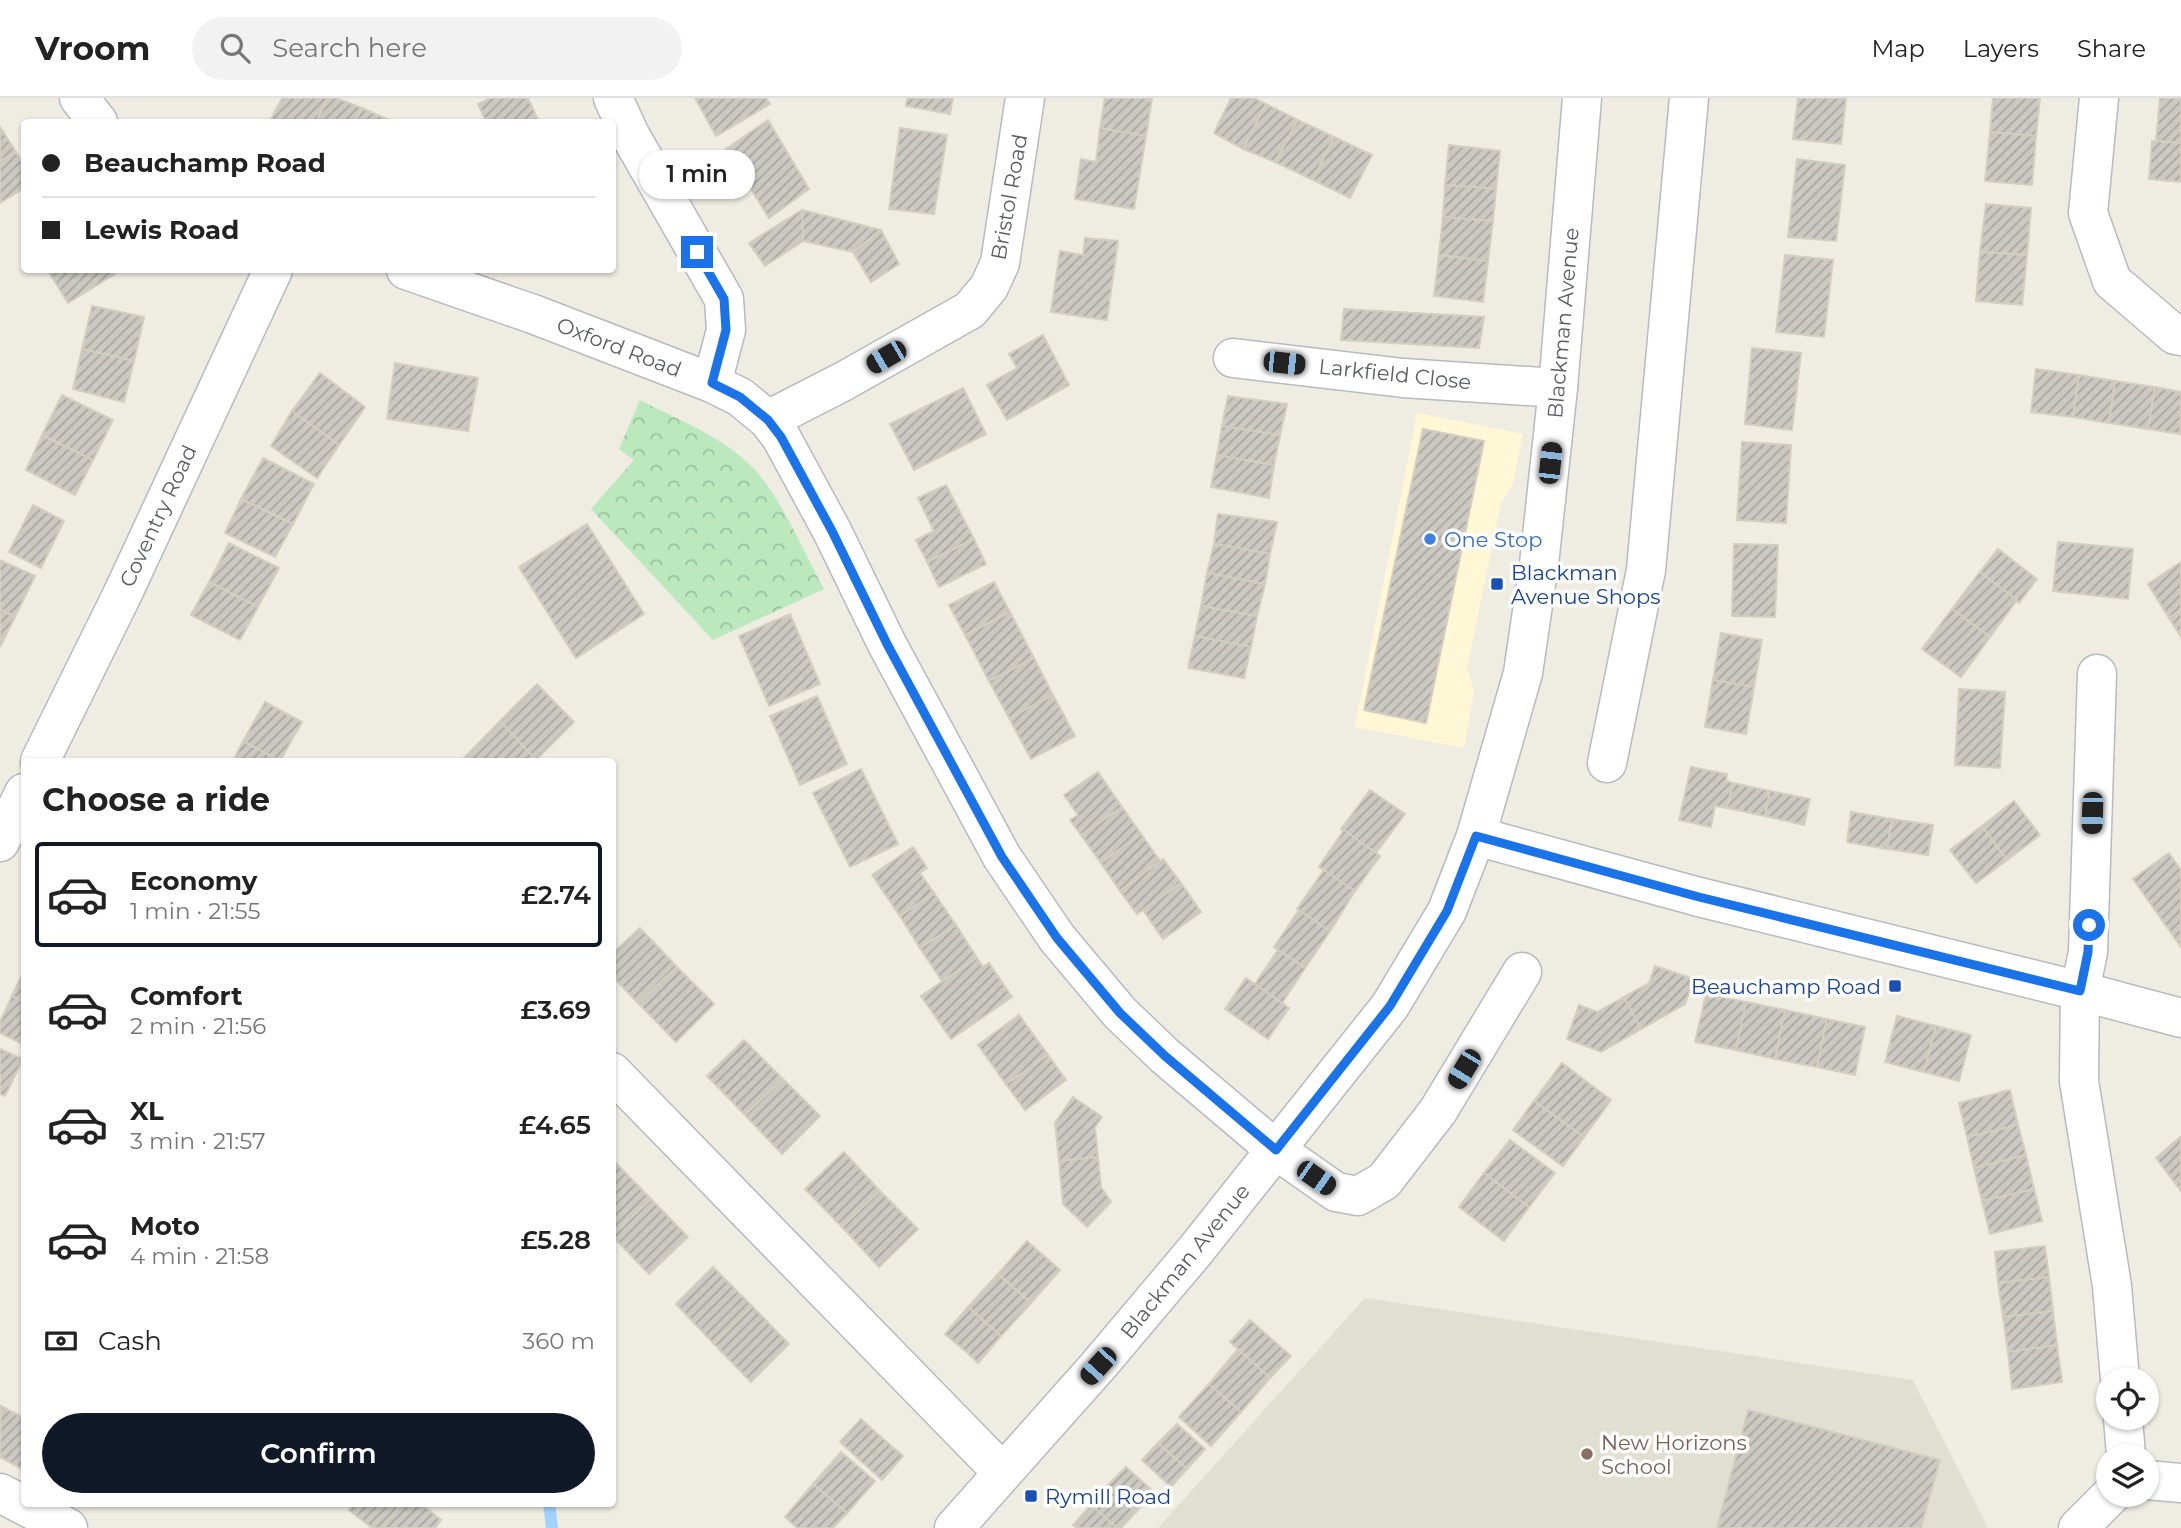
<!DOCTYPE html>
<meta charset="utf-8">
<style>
:root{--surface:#fff;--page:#f2f2f2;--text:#222;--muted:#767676;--line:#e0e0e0;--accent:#111827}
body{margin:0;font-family:Montserrat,sans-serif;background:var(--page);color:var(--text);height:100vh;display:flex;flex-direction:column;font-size:26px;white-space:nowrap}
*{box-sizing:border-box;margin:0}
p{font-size:23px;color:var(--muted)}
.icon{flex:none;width:38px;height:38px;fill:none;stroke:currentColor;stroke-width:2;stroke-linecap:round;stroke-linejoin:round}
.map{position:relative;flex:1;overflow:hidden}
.drawer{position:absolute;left:21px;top:660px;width:595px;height:749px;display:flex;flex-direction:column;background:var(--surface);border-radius:7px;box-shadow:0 2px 5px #0004}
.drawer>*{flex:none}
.guide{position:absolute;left:21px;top:21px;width:595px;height:154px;border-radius:7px;box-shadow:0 2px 5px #0004;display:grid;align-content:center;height:154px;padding:0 21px;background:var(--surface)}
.controls{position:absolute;left:2096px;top:1269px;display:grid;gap:14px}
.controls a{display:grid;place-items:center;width:63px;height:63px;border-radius:50%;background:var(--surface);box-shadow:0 2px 5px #0004;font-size:35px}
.end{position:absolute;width:32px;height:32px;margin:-16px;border:9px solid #1a73e8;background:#fff;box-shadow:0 0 0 4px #fff}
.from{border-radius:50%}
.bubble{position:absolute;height:49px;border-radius:24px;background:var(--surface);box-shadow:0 2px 5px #0004;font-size:23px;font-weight:600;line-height:49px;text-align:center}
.car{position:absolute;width:21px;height:42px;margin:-21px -10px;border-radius:9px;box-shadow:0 0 5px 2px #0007;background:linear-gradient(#222 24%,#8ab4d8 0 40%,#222 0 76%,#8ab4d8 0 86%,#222 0)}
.guide b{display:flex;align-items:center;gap:24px;height:66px;font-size:26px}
.guide b+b{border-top:2px solid var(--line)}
.guide i{width:18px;height:18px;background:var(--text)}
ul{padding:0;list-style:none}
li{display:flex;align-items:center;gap:21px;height:105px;margin:0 14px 10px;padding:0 7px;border:4px solid transparent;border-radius:7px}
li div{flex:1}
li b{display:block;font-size:26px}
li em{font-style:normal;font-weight:600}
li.on{border-color:var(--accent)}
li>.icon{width:63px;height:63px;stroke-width:1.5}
h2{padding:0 21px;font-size:32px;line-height:84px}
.pay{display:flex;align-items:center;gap:18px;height:77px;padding:0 21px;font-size:26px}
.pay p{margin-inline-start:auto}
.button{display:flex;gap:14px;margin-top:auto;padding:14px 21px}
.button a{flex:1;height:80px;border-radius:42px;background:var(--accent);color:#fff;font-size:28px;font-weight:600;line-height:80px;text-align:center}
header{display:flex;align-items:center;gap:42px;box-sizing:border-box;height:98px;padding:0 35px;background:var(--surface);border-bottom:2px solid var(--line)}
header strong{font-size:33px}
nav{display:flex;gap:38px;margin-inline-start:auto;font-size:24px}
.search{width:490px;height:63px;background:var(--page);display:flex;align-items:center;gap:18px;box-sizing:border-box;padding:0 24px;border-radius:38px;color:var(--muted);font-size:26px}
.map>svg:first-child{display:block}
.commercial{fill:#fff7d6}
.education{fill:#e1ded2}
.forest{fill:url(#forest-crowns)}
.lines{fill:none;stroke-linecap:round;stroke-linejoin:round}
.stream{stroke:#a1d2ff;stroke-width:12}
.building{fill:url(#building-hatch);stroke:#d4cebf;stroke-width:2}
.minor-casing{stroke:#b7babf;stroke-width:41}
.minor{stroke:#fff;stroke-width:38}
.route{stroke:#1a73e8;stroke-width:9}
.shop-dot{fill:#3f7fe0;stroke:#fff;stroke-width:2.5}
.transit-dot{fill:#1a4fb4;stroke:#fff;stroke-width:2.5}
.education-dot{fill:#8d6e63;stroke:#fff;stroke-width:2.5}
.labels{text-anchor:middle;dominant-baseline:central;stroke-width:7;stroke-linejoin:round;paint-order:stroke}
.street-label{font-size:21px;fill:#5a5e64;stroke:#fff}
.shop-label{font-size:21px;fill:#366cbe;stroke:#fff;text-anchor:start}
.transit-label{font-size:21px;fill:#164399;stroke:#fff;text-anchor:start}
.education-label{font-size:21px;fill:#785e54;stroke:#fff;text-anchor:start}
</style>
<header>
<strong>Vroom</strong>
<div class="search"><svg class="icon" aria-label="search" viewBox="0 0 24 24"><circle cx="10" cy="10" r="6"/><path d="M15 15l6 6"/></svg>Search here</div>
<nav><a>Map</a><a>Layers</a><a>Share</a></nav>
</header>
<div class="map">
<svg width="2181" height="1430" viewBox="0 0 2181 1430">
<defs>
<pattern id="forest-crowns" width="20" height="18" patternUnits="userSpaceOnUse" patternTransform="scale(1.75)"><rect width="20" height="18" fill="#bbe9bd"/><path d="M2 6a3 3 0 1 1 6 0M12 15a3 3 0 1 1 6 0" fill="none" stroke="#9bc09d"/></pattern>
<pattern id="building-hatch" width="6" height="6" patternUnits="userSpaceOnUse" patternTransform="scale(1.75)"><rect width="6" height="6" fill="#cbc9c1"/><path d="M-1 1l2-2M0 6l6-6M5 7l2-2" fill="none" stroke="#a8a6a0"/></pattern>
</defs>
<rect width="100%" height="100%" fill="#efece2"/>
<polygon class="commercial" points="1417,315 1523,336 1513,387 1501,406 1467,570 1474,593 1464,650 1355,629"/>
<polygon class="education" points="1365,1200 1913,1282 1988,1430 1158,1430"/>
<path class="forest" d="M640,302C675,320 727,341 754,371C782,401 804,455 824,491L713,542L591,411L634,362L619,351Z"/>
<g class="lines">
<polyline class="stream" points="549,1405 552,1430"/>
</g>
<g class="building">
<polygon points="282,0 328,0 316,24 279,24 271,21"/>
<polygon points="328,0 336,0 362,10 355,24 316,24"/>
<polygon points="490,0 528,0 539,24 486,24 478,6"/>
<polygon points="695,0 766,0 770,6 716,38"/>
<polygon points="907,0 953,0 950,16 906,8"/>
<polygon points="1105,0 1152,0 1146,38 1100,30"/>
<polygon points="1231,0 1254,0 1266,6 1243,51 1214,35"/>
<polygon points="1798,0 1846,0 1841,46 1793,41"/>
<polygon points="1993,0 2040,0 2036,38 1990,34"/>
<polygon points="2160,0 2181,0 2181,45 2156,43"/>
<polygon points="1266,6 1298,22 1275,64 1243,51"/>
<polygon points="362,10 394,24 355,24"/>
<polygon points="768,22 809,91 769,120 726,51"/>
<polygon points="1298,22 1334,39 1313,82 1275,64"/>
<polygon points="0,29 16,54 0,63"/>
<polygon points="900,30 947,37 934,116 889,111"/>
<polygon points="1100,30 1146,38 1134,111 1075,101 1081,61 1096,64"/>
<polygon points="1990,34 2036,38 2032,87 1985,83"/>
<polygon points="1334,39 1372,57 1350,100 1313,82"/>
<polygon points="2152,43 2181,45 2181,84 2149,81"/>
<polygon points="1449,47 1500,53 1496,91 1445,87"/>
<polygon points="16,54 24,68 24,90 0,105 0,63"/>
<polygon points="1797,61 1845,67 1836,143 1788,139"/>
<polygon points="1445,87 1496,91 1493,123 1443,119"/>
<polygon points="1986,106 2031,110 2027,157 1980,154"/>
<polygon points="802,112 881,132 853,154 803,143"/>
<polygon points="802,112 803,143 765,168 749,145"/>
<polygon points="1443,119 1493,123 1488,163 1439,157"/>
<polygon points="881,132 899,166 871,184 853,154"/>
<polygon points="1085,140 1118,143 1107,222 1051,214 1060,153 1083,157"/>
<polygon points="1980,154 2027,157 2022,207 1976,203"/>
<polygon points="1439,157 1488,163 1483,204 1434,198"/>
<polygon points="1785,157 1833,162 1824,239 1776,234"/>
<polygon points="56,172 112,172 115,176 68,205 50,176"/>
<polygon points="92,208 144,219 134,263 82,251"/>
<polygon points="1344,211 1484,219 1479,250 1341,242"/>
<polygon points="1043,237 1069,287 1007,322 987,287 1017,270 1009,256"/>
<polygon points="1752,250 1801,255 1792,332 1745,326"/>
<polygon points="82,251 134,263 124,304 73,291"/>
<polygon points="395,265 478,280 468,333 387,321"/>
<polygon points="2036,271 2079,277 2073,319 2031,314"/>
<polygon points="320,275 365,309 339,347 292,313"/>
<polygon points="2079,277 2115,283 2109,325 2073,319"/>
<polygon points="2115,283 2155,289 2148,331 2109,325"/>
<polygon points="2155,289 2181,294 2180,336 2148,331"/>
<polygon points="963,290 986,336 914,372 890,326"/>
<polygon points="62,297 113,322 93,362 42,337"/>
<polygon points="1228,298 1287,306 1280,337 1222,328"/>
<polygon points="292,313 339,347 317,380 271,348"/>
<polygon points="1222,328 1280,337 1274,367 1217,357"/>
<polygon points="1423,331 1484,343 1426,625 1364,612"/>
<polygon points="42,337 93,362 75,397 26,372"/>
<polygon points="1742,344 1791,347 1786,425 1737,422"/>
<polygon points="1217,357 1274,367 1269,400 1211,389"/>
<polygon points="263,360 314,386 293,426 241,401"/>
<polygon points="946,387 974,441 927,464 916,442 934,433 918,400"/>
<polygon points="241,401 293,426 275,459 225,435"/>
<polygon points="33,407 64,423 41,470 9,454"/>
<polygon points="1218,416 1277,424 1270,456 1214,446"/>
<polygon points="587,426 644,516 576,560 519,469"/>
<polygon points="974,441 986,466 939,489 927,464"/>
<polygon points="2058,444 2133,451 2128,501 2053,493"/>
<polygon points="229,445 279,470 258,509 209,484"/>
<polygon points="1214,446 1270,456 1265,486 1207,475"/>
<polygon points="1734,446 1778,447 1775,519 1732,518"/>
<polygon points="1998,451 2037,481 2019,505 1980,474"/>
<polygon points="0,462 35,478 15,519 0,511"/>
<polygon points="2181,464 2181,512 2169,520 2148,486"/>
<polygon points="1980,474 2017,502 1990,539 1952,511"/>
<polygon points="1207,475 1265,486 1257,518 1201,508"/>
<polygon points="209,484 258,509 240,542 191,517"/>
<polygon points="994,484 1010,514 965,537 949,507"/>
<polygon points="1201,508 1257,518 1251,549 1195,538"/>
<polygon points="0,511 15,519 0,549"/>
<polygon points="1952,511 1990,539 1961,579 1922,551"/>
<polygon points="2181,512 2181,539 2169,520"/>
<polygon points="1010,514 1034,560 989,583 965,537"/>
<polygon points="790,516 820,586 769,608 739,538"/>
<polygon points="1721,535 1762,542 1754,589 1713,582"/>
<polygon points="1195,538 1251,549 1244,580 1188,570"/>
<polygon points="1034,560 1053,597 1009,620 989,583"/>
<polygon points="1713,582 1754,589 1746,636 1705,629"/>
<polygon points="537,586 574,624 536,662 500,623"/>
<polygon points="1959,591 2005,594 2000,670 1955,667"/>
<polygon points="1053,597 1075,638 1031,661 1009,620"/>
<polygon points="817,598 847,666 800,687 770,618"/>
<polygon points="265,604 302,624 280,663 243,643"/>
<polygon points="500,623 536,662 535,663 465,663 463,661"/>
<polygon points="243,643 280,663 233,663"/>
<polygon points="1691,669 1727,676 1726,683 1733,685 1727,710 1715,708 1711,729 1679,722"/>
<polygon points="861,671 898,746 850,769 813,695"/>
<polygon points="1098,674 1122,709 1081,737 1070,722 1078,717 1064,697"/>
<polygon points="1733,685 1770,693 1765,718 1727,710"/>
<polygon points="1370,692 1405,716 1376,755 1341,731"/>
<polygon points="1770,693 1810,701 1804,727 1765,718"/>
<polygon points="2014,703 2040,737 2007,762 1982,728"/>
<polygon points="1122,709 1141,736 1101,765 1081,737"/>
<polygon points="1851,714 1892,721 1887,751 1847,744"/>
<polygon points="1892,721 1933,727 1928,757 1887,751"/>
<polygon points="1982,728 2007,762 1976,785 1950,752"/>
<polygon points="1344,732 1380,758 1355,793 1319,769"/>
<polygon points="1141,736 1160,763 1120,793 1101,765"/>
<polygon points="913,749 927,770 920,775 934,795 900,818 872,777"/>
<polygon points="2169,755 2181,772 2181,849 2133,781"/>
<polygon points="1163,761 1181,785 1137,816 1120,793"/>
<polygon points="1324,772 1355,793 1330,833 1297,811"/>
<polygon points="1181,785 1201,814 1163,841 1143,812"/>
<polygon points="934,795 956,827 920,850 900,818"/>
<polygon points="1299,812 1330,833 1305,870 1274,849"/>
<polygon points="956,827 977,860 942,883 920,850"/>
<polygon points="640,830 677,869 638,905 612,878 612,856"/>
<polygon points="1278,852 1305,870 1282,905 1255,886"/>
<polygon points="977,860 983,869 989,865 1012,899 951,941 921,898"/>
<polygon points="1655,868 1694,881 1685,906 1641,931 1624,899 1649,885"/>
<polygon points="677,869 714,906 676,944 638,905"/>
<polygon points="24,872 24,904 12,898"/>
<polygon points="1246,880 1289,910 1268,941 1225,911"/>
<polygon points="1706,896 1746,904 1736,952 1695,944"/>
<polygon points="12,898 24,904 24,947 0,935 0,924"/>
<polygon points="1624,899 1641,931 1601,954 1567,941 1579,907 1597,914"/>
<polygon points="1746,904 1785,912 1775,961 1736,952"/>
<polygon points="1785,912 1827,921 1817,969 1775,961"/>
<polygon points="1019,917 1048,957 1006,986 978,947"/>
<polygon points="1897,918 1936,928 1924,974 1885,964"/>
<polygon points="1827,921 1865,929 1855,977 1817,969"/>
<polygon points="1936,928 1971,937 1959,983 1924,974"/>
<polygon points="744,942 783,981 745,1017 707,978"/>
<polygon points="0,951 23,961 5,998 0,996"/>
<polygon points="1048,957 1066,982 1025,1012 1006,986"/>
<polygon points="1562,965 1611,1002 1584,1039 1534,1003"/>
<polygon points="783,981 820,1018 782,1056 745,1017"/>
<polygon points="2010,992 2018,1027 1967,1039 1959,1005"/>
<polygon points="1073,999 1102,1019 1095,1029 1098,1059 1059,1063 1055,1025"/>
<polygon points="1534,1003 1584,1039 1563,1068 1513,1032"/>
<polygon points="2018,1027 2026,1057 1974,1070 1967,1039"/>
<polygon points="2180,1039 2181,1040 2181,1093 2156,1060"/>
<polygon points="1510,1042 1555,1075 1529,1109 1484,1075"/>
<polygon points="844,1054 880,1093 842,1129 805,1091"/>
<polygon points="2026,1057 2034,1091 1982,1103 1974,1070"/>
<polygon points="1098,1059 1101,1089 1111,1104 1087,1129 1063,1106 1059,1063"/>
<polygon points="612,1061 651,1101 612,1138"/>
<polygon points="1484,1075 1529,1109 1504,1143 1459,1109"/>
<polygon points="2034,1091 2042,1123 1990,1136 1982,1103"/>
<polygon points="880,1093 918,1131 879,1169 842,1129"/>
<polygon points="651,1101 688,1139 649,1176 612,1138"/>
<polygon points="1027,1143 1060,1172 1031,1205 998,1176"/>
<polygon points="2045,1148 2049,1179 1998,1185 1995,1154"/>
<polygon points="713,1169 752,1208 714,1246 676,1206"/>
<polygon points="998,1176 1031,1205 1001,1238 968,1209"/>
<polygon points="2049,1179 2053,1213 2003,1219 1998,1185"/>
<polygon points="752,1208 789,1246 751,1284 714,1246"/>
<polygon points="968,1209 985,1224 962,1250 945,1236"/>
<polygon points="2053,1213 2057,1247 2008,1254 2003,1219"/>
<polygon points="1250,1222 1291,1258 1270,1280 1230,1244"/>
<polygon points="985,1224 1001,1238 978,1265 962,1250"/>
<polygon points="2057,1247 2062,1284 2012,1291 2008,1254"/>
<polygon points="1238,1251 1270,1280 1241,1314 1209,1286"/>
<polygon points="1209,1286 1241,1314 1211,1348 1179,1319"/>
<polygon points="1,1308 24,1320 24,1372 0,1359"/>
<polygon points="1748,1312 1940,1362 1921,1430 1717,1430"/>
<polygon points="861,1321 881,1339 860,1362 840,1344"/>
<polygon points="1177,1326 1205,1351 1187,1371 1158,1345"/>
<polygon points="881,1339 903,1358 882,1382 860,1362"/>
<polygon points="1158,1345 1187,1371 1171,1389 1142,1362"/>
<polygon points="841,1354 875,1383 847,1415 813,1386"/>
<polygon points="1126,1369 1154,1394 1136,1414 1107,1388"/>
<polygon points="813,1386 847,1415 833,1430 797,1430 785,1419"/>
<polygon points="1107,1388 1136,1414 1121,1430 1117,1430 1091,1407"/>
<polygon points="354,1405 402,1405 383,1430 372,1430 349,1412"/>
<polygon points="402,1405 420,1405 441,1422 435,1430 383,1430"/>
<polygon points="1091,1407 1117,1430 1077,1430 1073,1427"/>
</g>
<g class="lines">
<defs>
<g id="minor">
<polyline points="79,0 98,24"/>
<polyline points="613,0 630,37 724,201 726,232 712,285"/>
<polyline points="2099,0 2088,115 2112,183 2175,237 2181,238"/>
<polyline points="406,172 533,216 712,285 740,299 768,322 781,339 832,433 887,546 1002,759 1057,840 1120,915 1165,958 1276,1052 1336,1094 1358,1098 1384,1083 1438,1013 1522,874"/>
<polyline points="1233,260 1403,280 1558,290"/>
<polyline points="768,322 844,283 970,212 989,189 1000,165 1025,0"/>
<polyline points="2097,576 2088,854 2080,893 2079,983 2112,1188 2120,1281"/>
<polyline points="40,663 122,497 273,172"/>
<polyline points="1607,665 1646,472 1689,0"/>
<polyline points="1476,738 1699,799 2080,893 2181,920"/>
<polyline points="0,744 24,695"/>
<polyline points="612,974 1002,1374"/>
<polyline points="2123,1320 2126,1358"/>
<polyline points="2147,1382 2181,1385"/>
<polyline points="0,1395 68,1430"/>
<polyline points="954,1430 1098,1268 1195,1153 1390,908 1447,813 1476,738 1523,575 1539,466 1558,290 1582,0"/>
<polyline points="2078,1430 2112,1396"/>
</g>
</defs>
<use href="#minor" class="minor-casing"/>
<use href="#minor" class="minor"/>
</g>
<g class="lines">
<polyline class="route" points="697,154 724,201 726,232 712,285 740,299 768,322 781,339 832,433 887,546 1002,759 1057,840 1120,915 1165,958 1276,1052 1390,908 1447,813 1476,738 1699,799 2080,893 2088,854 2089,827"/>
</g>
<circle class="shop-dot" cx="1430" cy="441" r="7"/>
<g class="transit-dot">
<rect x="1490" y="479" width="14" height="14" rx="3.5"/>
<rect x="1888" y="881" width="14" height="14" rx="3.5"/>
<rect x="1024" y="1391" width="14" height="14" rx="3.5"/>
</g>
<circle class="education-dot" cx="1587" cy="1356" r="7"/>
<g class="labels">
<g class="street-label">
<text transform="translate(1009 99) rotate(-80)">Bristol Road</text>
<text transform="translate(1563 225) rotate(-85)">Blackman Avenue</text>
<text transform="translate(619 249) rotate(21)">Oxford Road</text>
<text transform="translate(1395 276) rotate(6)">Larkfield Close</text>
<text transform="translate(158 418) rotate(-65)">Coventry Road</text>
<text transform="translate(1185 1163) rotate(-51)">Blackman Avenue</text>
</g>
<g class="shop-label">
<text x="1444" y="441">One Stop</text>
</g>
<g class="transit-label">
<text x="1511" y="474">Blackman<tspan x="1511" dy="24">Avenue Shops</tspan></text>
<text x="1881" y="888" text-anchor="end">Beauchamp Road</text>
<text x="1045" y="1398">Rymill Road</text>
</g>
<g class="education-label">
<text x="1601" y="1344">New Horizons<tspan x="1601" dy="24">School</tspan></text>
</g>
</g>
</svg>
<div class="controls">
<a><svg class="icon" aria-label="locate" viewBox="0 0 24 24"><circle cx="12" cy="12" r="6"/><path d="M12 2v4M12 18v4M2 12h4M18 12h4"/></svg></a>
<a><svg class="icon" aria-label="layers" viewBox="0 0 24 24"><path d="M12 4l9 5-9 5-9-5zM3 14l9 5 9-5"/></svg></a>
</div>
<i class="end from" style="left:2089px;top:827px"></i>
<i class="end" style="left:697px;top:154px"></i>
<div class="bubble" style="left:639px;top:52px;width:116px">1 min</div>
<i class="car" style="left:886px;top:259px;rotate:240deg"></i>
<i class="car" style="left:1284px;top:265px;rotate:96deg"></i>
<i class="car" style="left:1550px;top:365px;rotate:6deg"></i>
<i class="car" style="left:2092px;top:715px;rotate:182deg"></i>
<i class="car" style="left:1464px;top:971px;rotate:211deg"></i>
<i class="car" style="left:1316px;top:1080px;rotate:125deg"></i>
<i class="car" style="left:1098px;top:1268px;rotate:222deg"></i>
<div class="guide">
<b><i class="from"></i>Beauchamp Road</b>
<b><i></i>Lewis Road</b>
</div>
<section class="drawer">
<h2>Choose a ride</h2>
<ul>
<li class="on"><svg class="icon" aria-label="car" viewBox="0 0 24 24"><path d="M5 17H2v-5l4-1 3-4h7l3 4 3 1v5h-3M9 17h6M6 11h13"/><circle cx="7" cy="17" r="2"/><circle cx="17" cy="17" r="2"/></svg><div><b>Economy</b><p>1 min · 21:55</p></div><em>£2.74</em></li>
<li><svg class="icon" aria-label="car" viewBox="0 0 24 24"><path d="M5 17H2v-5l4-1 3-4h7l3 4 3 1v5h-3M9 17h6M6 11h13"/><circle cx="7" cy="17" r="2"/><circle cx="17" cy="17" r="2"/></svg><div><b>Comfort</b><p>2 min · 21:56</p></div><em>£3.69</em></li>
<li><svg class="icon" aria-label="car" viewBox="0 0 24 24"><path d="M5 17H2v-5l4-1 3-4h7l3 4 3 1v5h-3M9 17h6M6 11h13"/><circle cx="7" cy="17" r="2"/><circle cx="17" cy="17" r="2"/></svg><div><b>XL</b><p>3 min · 21:57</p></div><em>£4.65</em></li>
<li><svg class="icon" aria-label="car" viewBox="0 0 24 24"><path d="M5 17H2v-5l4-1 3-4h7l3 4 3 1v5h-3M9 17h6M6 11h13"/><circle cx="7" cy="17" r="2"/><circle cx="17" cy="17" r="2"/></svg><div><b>Moto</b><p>4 min · 21:58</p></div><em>£5.28</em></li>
</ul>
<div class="pay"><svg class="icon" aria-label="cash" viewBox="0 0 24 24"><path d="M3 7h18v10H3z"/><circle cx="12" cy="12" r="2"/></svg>Cash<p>360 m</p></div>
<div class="button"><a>Confirm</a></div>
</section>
</div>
